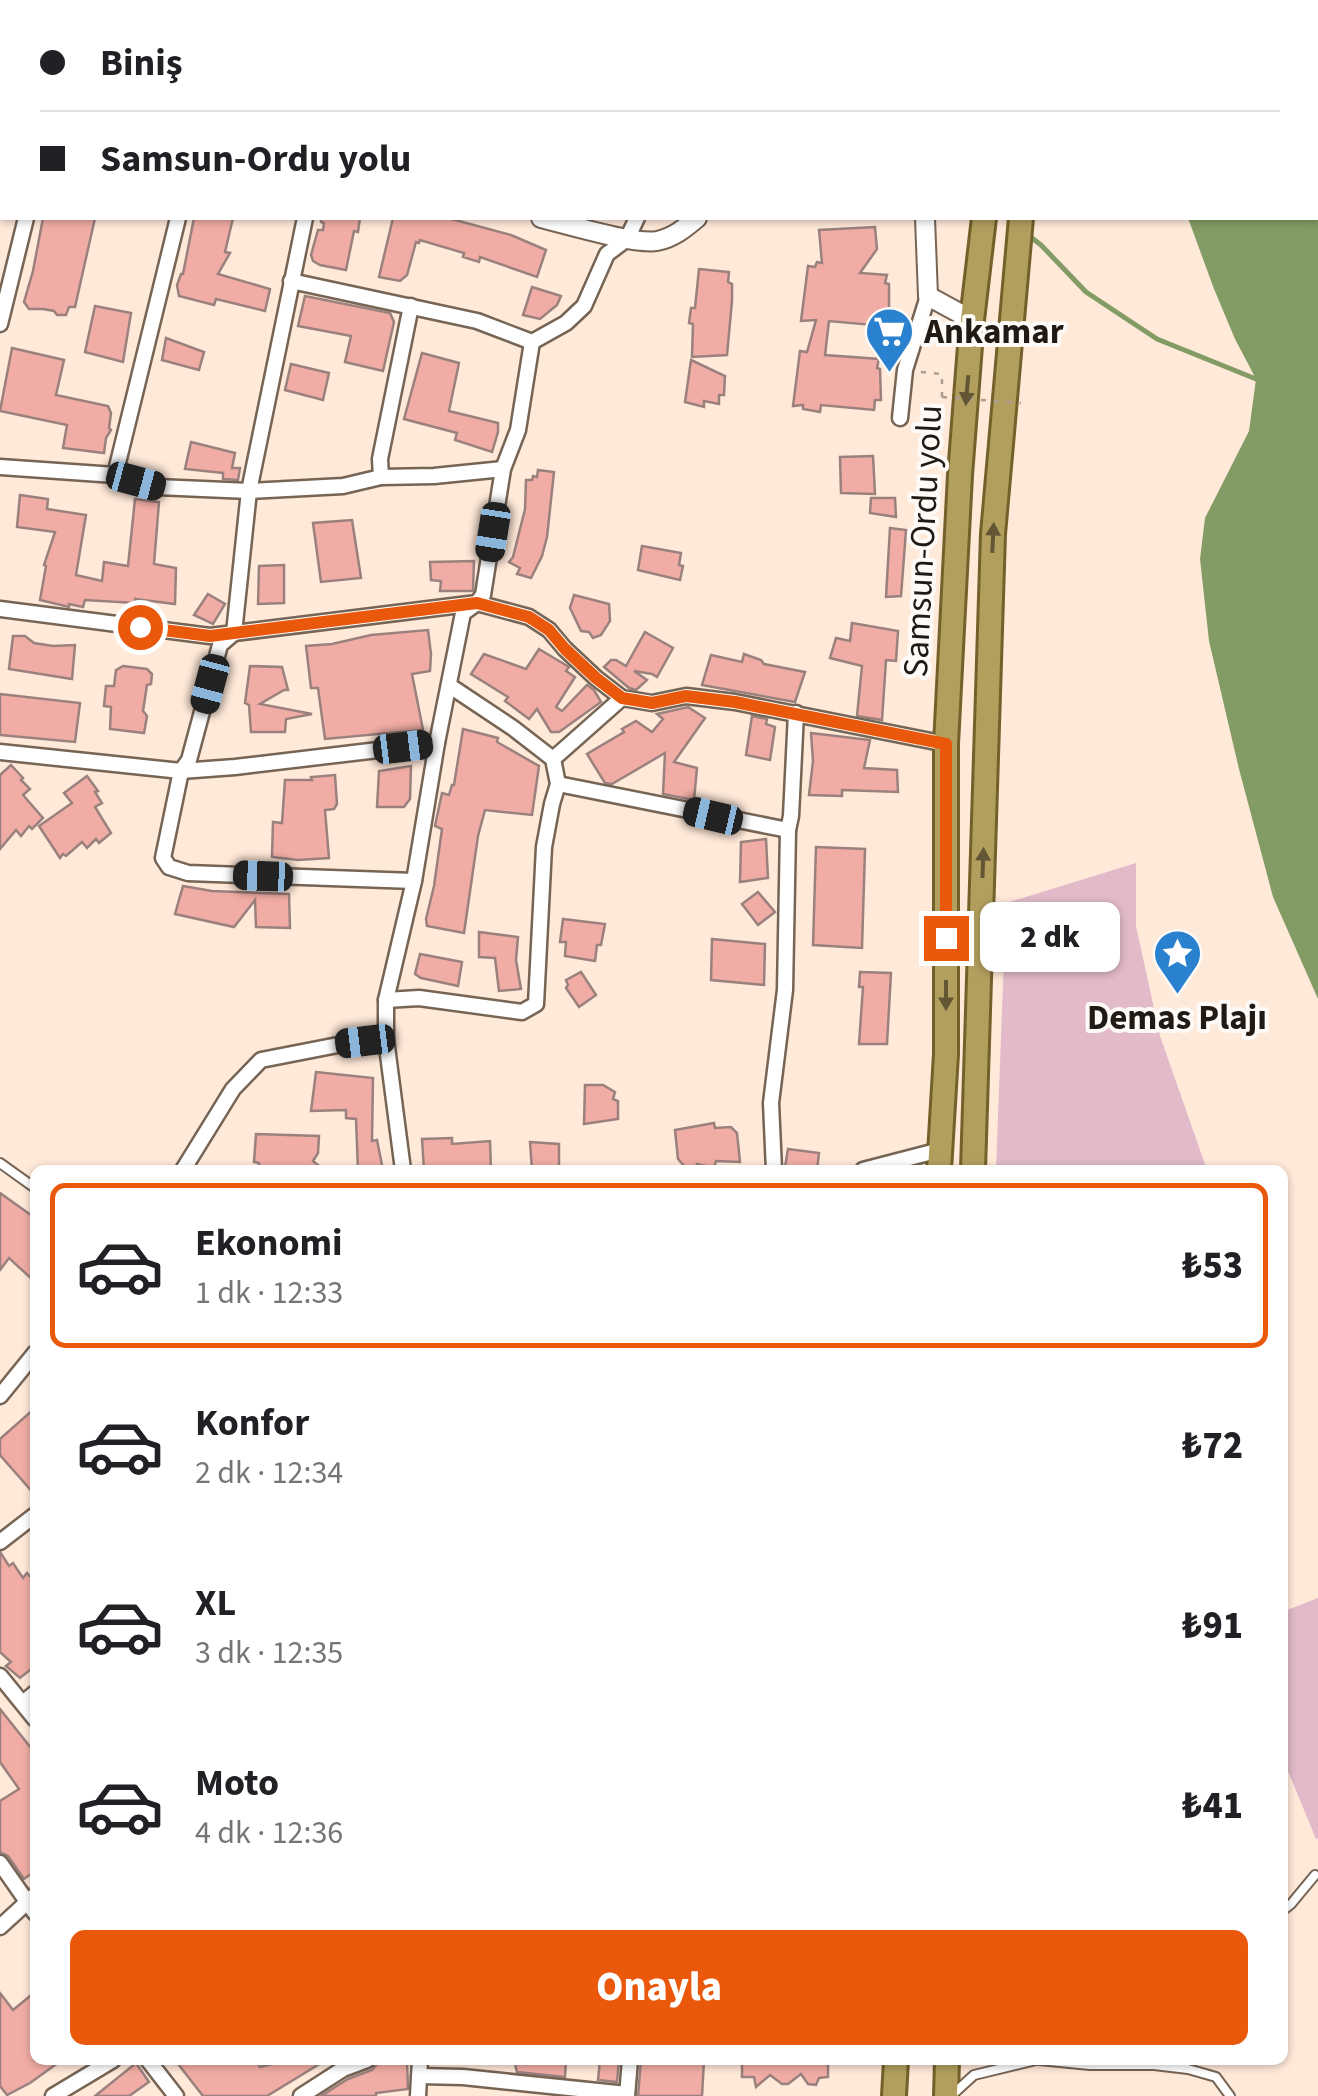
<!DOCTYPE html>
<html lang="tr">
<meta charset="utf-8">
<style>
:root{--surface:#fff;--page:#f2f2f2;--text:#202124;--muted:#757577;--line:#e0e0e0;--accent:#ea580c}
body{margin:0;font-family:"Source Sans 3",sans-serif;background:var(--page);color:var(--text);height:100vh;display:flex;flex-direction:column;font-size:38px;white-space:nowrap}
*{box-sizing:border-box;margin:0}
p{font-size:32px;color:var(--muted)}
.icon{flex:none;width:55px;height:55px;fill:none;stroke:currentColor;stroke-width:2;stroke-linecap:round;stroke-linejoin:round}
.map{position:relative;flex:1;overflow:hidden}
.details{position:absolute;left:30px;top:1165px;width:1258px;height:900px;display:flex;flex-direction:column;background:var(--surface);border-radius:15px;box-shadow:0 2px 8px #0004}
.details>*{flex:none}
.banner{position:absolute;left:0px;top:0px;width:1320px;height:220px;box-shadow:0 2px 8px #0004;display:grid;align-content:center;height:220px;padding:0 40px;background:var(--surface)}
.end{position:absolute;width:45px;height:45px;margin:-22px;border:12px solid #ea580c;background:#fff;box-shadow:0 0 0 5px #fff}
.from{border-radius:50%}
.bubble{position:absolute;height:70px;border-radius:15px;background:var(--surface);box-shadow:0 2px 8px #0004;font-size:32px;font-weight:800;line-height:70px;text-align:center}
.car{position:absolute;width:30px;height:60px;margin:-30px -15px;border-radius:12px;box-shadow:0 0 8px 2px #0007;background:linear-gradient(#222 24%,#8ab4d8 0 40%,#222 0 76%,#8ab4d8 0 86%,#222 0)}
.banner b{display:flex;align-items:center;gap:35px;height:95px;font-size:38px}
.banner b+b{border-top:2px solid var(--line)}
.banner i{width:25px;height:25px;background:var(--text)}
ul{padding:18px 0 0;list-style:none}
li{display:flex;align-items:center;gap:30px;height:165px;margin:0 20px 15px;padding:0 20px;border:5px solid transparent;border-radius:15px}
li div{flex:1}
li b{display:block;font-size:38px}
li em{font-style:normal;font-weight:800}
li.active{border-color:var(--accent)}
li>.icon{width:90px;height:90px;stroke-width:1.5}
.button{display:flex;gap:20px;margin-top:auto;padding:20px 40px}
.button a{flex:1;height:115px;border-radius:15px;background:var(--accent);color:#fff;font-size:40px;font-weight:800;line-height:115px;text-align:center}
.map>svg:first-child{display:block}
.green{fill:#e2baca}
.water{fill:#839c65}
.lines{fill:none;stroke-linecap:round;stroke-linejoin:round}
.stream{stroke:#839c65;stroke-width:5}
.building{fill:#f1ada5;stroke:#9a817e;stroke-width:2.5}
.service-casing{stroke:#766455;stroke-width:12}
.minor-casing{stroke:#766455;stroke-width:19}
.tertiary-casing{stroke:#766455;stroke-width:22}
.trunk-casing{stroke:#726129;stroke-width:28}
.path{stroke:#ae9e91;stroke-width:2.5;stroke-dasharray:5 8;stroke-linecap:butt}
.service{stroke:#fff;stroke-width:8}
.minor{stroke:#fff;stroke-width:14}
.tertiary{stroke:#fff;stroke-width:18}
.trunk{stroke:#b29f5e;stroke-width:22}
.path-bridge{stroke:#ae9e91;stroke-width:2.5;stroke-dasharray:5 8;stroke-linecap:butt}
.oneway{fill:#625635}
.route{stroke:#ea580c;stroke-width:12}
.labels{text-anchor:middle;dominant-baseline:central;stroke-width:8;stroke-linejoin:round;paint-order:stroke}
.poi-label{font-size:35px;font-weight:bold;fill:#211a14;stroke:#fefaf7;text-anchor:start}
.street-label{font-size:35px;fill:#211a14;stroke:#fefaf7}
</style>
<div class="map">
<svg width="1318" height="2096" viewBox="0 0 1318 2096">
<rect width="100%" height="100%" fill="#ffe9d9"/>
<g class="green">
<polygon points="1136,863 1136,926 1160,1036 1207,1170 996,1170 1006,903"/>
<polygon points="1318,1598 1318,1838 1316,1839 1283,1759 1282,1612"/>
</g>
<polygon class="water" points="1155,0 1318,0 1318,999 1273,897 1239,769 1209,641 1200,559 1205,518 1249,431 1256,379 1235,339 1214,289 1188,218 1318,218 1318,2 1155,2"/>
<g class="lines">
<g class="stream">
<polyline points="765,2 766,0"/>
<polyline points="1028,235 1041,245 1086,292 1157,339 1256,379"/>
</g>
</g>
<g class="building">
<polygon points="43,218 95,218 75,307 69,307 66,315 57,315 54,311 43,309 29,309 24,302 33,271"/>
<polygon points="194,218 233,218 225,252 230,253 218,274 270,289 265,311 216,299 214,305 179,296 177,285 181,274 183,274"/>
<polygon points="321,218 360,218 358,232 354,231 346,270 320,265 313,261 311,255 318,230 323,230 324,223 321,222"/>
<polygon points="393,218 448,218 511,235 546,250 537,277 480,257 479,262 463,257 464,253 420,240 419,243 416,242 407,275 400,281 379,277"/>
<polygon points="875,227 877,249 860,273 887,275 885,283 889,284 889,316 883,316 883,326 829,321 825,355 879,359 877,368 880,369 881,400 875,400 874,410 821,405 820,412 803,409 803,405 793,406 800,351 807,352 816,320 801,321 808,266 815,267 817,262 822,263 819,230"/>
<polygon points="699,269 729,272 728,282 732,284 732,301 727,355 692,357 693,324 689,323 691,308 695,308"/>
<polygon points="532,287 561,296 557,305 540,319 523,315"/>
<polygon points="305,296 390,313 394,322 383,371 345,362 351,336 298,326"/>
<polygon points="95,306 131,313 123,362 85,352"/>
<polygon points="166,338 204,352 199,370 162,360"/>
<polygon points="12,348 64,360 56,395 108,406 111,413 109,428 111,430 106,438 104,453 63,448 67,425 0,411"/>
<polygon points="422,353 459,363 449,411 498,423 498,432 492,452 455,440 457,433 404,419"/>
<polygon points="691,360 725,376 724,395 719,395 719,404 704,401 704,407 685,402"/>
<polygon points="291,364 329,373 323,400 285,390"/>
<polygon points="191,442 235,453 232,468 240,468 238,480 223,479 223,473 185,469"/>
<polygon points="873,456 875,494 841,493 840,457"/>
<polygon points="538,470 554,472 547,537 542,556 531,578 517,574 520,568 509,562 513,557 525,509 526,480 532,480 533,476 537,477"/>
<polygon points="20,495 48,499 47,509 86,515 76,575 102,581 104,562 128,566 135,499 159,502 154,564 176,568 175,604 135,599 135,603 85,600 83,607 69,604 69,607 40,600 46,566 44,565 55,532 17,527"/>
<polygon points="871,498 895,498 896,517 870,513"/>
<polygon points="352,520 361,578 321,582 313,523"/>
<polygon points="890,528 906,530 901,596 886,597"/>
<polygon points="642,546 681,553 679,565 683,566 680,580 638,570"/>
<polygon points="474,561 473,591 440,591 441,581 431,580 430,562"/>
<polygon points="284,565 284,603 258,604 259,566"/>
<polygon points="208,594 225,604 213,624 194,615"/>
<polygon points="574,595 609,604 610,621 601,635 593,638 589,632 581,631 570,608"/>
<polygon points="852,623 898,631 896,661 886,660 882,720 857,716 862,666 830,658 836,638 850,641"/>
<polygon points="428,630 431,654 430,671 412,674 423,730 325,739 318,688 311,688 306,646 332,644 371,635"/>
<polygon points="645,632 673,648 657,677 652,674 634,671 647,680 636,690 629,688 604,667 611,660 616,660 626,666"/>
<polygon points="13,636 25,636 34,643 53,646 75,645 72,679 9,669"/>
<polygon points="539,649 569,667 566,671 575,677 556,707 562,711 587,685 594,690 601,702 559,732 551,732 537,709 529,719 505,701 508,697 471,674 484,654 526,669"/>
<polygon points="744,654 761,660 764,664 805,672 795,702 702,685 711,655 742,662"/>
<polygon points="123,666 147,669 152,674 151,684 147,685 143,711 147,716 144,733 110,729 111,707 104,706 106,686 114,686 116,670"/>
<polygon points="250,666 282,667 288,690 284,690 260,704 312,714 286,719 285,732 251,732 249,705 245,703"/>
<polygon points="0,694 80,703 75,742 0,735"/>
<polygon points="688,707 705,718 674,762 697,768 694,800 663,794 665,753 612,784 605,783 587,754 624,732 622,729 636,721 652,732 663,719 657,714"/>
<polygon points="752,716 767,719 766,724 775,727 770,760 746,755"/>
<polygon points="463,729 498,738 497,742 539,766 532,815 485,810 478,836 464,933 427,926 426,919 434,886 442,829 435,826 442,793 449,795 452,785 454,785"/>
<polygon points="811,733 870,740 864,768 897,770 898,792 842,790 842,796 809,795 813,761"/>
<polygon points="11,765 23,778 21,780 30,789 23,795 43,818 32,829 29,826 21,836 16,830 0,849 0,775"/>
<polygon points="411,766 410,799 404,807 377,807 379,771"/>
<polygon points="335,775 337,804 334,809 325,810 329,858 298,860 272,857 273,822 282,823 285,780 312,780 311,777"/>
<polygon points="87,776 98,791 95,792 102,803 95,807 111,833 99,843 96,839 87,848 82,842 66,856 63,854 60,858 39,826 72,803 64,793"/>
<polygon points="766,839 768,878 740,882 741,842"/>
<polygon points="816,847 865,849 862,948 813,945"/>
<polygon points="183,886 212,891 289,894 290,928 256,927 255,900 234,927 175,914"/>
<polygon points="758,892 775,912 758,925 742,904"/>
<polygon points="563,919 605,924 601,945 597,945 595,961 565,956 566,942 560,942"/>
<polygon points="479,932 518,937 516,960 521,989 499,991 495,958 479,957"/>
<polygon points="712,939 765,944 764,985 711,980"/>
<polygon points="420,954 462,962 458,986 421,978 415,974"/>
<polygon points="581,972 596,995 579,1007 566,988 568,985 566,980"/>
<polygon points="860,972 891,973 887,1044 859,1044 863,987 859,987"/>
<polygon points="316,1072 373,1078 372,1141 377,1140 383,1170 358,1170 356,1119 346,1118 346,1110 311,1111"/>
<polygon points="585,1085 603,1085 615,1092 613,1099 618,1101 618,1119 584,1124"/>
<polygon points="714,1123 715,1128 731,1127 737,1133 740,1162 716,1161 714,1168 697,1164 697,1170 688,1170 678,1159 675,1130"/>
<polygon points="256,1134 319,1136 318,1153 313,1161 324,1170 259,1170 259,1163 254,1162"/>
<polygon points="452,1138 452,1144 490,1141 491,1170 424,1170 422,1139"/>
<polygon points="530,1142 559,1144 559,1170 532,1170"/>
<polygon points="788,1149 819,1153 817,1170 785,1167"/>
<polygon points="0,1193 35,1218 35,1282 9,1258 0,1270"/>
<polygon points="35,1408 35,1495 0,1455 0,1439"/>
<polygon points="0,1552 9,1566 13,1563 23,1578 27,1573 35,1582 35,1666 20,1678 6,1666 11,1662 0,1652"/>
<polygon points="0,1709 35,1753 35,1871 24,1879 8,1856 0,1852 0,1801 19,1789 0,1762"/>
<polygon points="35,1992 35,2060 62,2060 30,2083 7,2095 0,2086 0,1993 13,2010"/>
<polygon points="175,2060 256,2060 260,2067 288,2060 326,2060 267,2096 203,2096"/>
<polygon points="389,2060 407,2060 408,2089 376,2093 376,2096 321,2096 348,2079 372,2070 379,2062"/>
<polygon points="514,2060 566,2060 565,2077 517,2072"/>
<polygon points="600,2060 619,2060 617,2082 598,2080"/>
<polygon points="641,2060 704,2060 702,2096 638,2096"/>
<polygon points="742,2060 828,2060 828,2077 819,2078 816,2085 808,2084 801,2074 788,2084 782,2084 770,2075 756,2087 754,2077 742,2077"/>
<polygon points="136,2063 149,2082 129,2096 95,2096"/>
</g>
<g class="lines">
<defs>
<g id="service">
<polyline points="0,1163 35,1188"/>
<polyline points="1282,1911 1291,1904 1315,1875"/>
<polyline points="1039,2060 1090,2065 1154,2065 1188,2069 1216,2077 1230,2096"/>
<polyline points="951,2096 974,2075 1036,2060"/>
</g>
<g id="minor">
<polyline points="597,0 602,2"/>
<polyline points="417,2 418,0"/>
<polyline points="580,2 581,0"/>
<polyline points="305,218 249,491 234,633 220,645 189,760 181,771 163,858 169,867 188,873 414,881"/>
<polyline points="291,281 477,321 532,342"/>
<polyline points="0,324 26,218"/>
<polyline points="900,418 905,370 928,296"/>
<polyline points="0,467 115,475 157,487 249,491 343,486 381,477 434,476 503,469"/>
<polyline points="115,475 178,218"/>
<polyline points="381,477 380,459 411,306"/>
<polyline points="0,609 210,636 477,603 529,617 549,630 565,649 596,678 622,698"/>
<polyline points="0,752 181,771 235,767 437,743"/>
<polyline points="553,759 622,698 652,703 686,696 735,702 946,744"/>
<polyline points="558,784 788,830"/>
<polyline points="386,1000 419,998 522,1012 536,1004 544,847 552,804 558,784 553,759 513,728 450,686"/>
<polyline points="183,1170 233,1089 261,1060 343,1044 386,1039"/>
<polyline points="403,1170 386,1039 386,1000 414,881 437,743 463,613 477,603 483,595 503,469 518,430 532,342 566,323 584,306 607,254 627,239 637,218"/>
<polyline points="774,1170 771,1103 785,990 788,830 791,816 796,713"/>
<polyline points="863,1170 940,1150"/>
<polyline points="0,1396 35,1353"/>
<polyline points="0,1542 35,1515"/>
<polyline points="0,1676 35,1719"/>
<polyline points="23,1703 35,1693"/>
<polyline points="0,1863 35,1913"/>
<polyline points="0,1927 35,1895"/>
<polyline points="148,2060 176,2096"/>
<polyline points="419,2076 463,2077 627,2094"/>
<polyline points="53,2096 113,2060"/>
<polyline points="301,2096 343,2069 367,2060"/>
<polyline points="418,2096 420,2060"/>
<polyline points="627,2096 630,2060"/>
</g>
<g id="tertiary">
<polyline points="74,0 84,2"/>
<path d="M541,218C566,224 635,245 657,241C673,238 685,228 697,218"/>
<polyline points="925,218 928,296 972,320"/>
</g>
<g id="trunk">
<polyline points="1010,2 1010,0"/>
<polyline points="1048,2 1048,0"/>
<polyline points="939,1170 946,1054 946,744 960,475 972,320 984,218"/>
<polyline points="973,1170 993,534 1021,218"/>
<polyline points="894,2096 896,2060"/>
<polyline points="946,2096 947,2060"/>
</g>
</defs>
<use href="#service" class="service-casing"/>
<use href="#minor" class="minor-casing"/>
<use href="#tertiary" class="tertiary-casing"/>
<use href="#trunk" class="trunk-casing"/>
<polyline class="path" points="921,372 942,374 942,397"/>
<use href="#service" class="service"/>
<use href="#minor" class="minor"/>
<use href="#tertiary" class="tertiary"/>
<use href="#trunk" class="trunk"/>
<polyline class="path-bridge" points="942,397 1021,403"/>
</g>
<defs><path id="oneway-solid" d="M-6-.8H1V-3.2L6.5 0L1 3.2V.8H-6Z" transform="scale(2.5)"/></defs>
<g class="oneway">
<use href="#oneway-solid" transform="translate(967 390) rotate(95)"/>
<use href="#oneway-solid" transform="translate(993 538) rotate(-87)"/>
<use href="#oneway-solid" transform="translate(983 863) rotate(-88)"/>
<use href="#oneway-solid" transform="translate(946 995) rotate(90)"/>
</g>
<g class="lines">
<polyline class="route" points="140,627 210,636 477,603 529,617 549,630 565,649 596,678 622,698 652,703 686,696 735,702 946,744 946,938"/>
</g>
<defs>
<symbol id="supermarket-pin" viewBox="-11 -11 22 30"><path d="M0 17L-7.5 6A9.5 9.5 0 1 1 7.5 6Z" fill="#2981cf" stroke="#fefaf7"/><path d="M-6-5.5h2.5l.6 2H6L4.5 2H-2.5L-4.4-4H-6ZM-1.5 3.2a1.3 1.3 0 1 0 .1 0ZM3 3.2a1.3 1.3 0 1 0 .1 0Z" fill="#fff"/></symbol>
<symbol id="sight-pin" viewBox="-11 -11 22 30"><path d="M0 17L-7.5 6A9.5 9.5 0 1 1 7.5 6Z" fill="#2981cf" stroke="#fefaf7"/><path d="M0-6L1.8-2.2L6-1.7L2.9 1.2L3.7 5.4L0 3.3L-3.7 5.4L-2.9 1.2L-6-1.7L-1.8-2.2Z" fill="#fff"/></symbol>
</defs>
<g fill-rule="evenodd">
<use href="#supermarket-pin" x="862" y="304" width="55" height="75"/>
<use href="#sight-pin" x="1150" y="926" width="55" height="75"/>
</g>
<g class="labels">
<g class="poi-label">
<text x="924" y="332">Ankamar</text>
<text x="1177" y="1018" text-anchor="middle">Demas Plajı</text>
</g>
<g class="street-label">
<text transform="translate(923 541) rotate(-87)">Samsun-Ordu yolu</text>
</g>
</g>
</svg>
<i class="end from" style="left:140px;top:627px"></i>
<i class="end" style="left:946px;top:938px"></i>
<div class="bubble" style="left:980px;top:902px;width:140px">2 dk</div>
<i class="car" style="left:136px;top:481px;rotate:105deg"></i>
<i class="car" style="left:493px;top:532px;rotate:189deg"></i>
<i class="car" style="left:210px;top:684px;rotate:195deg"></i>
<i class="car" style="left:403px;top:747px;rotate:83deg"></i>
<i class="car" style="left:713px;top:816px;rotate:283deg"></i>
<i class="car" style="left:263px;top:876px;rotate:272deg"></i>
<i class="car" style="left:365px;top:1041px;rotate:263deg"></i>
<div class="banner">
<b><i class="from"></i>Biniş</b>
<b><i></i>Samsun-Ordu yolu</b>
</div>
<section class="details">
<ul>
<li class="active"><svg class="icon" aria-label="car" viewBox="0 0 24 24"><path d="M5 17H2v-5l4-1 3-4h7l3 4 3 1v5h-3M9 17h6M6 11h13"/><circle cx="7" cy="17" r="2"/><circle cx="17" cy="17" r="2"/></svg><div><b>Ekonomi</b><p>1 dk · 12:33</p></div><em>₺53</em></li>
<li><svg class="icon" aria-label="car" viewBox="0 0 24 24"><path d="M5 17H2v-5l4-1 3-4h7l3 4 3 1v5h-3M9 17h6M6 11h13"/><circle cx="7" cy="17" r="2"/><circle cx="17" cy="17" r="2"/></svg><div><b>Konfor</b><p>2 dk · 12:34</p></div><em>₺72</em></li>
<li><svg class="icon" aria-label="car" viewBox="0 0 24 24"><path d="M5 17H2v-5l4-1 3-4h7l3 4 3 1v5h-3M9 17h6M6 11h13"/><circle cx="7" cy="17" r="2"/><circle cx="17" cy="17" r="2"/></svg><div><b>XL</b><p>3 dk · 12:35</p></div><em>₺91</em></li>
<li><svg class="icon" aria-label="car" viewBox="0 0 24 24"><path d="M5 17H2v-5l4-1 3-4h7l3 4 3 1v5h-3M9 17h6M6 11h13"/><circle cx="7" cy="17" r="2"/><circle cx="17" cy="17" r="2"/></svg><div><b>Moto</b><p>4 dk · 12:36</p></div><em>₺41</em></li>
</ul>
<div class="button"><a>Onayla</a></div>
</section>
</div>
